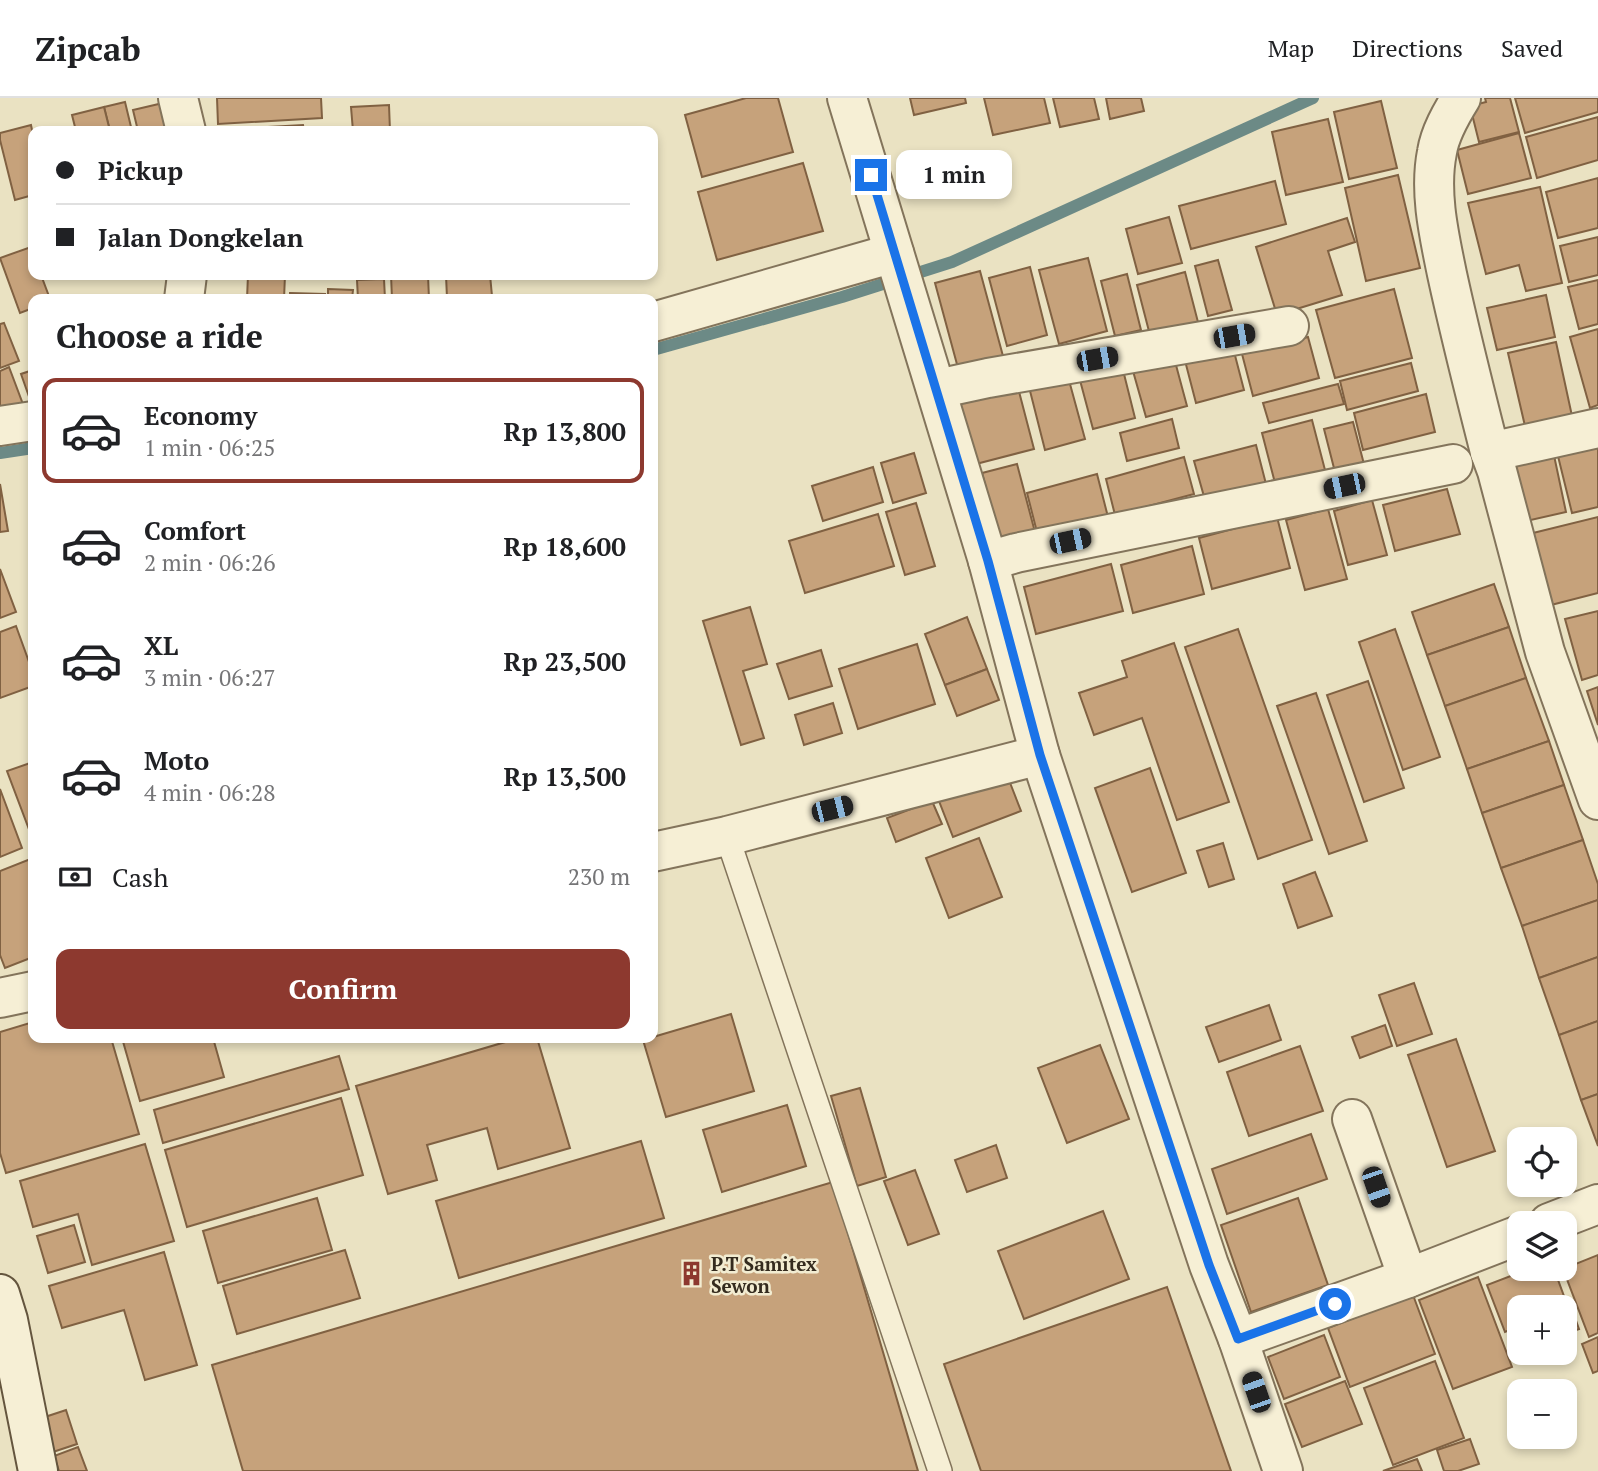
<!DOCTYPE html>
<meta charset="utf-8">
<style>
:root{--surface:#fff;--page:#f6f6f6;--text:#202124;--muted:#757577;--line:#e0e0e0;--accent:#8d392f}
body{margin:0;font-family:"PT Serif",serif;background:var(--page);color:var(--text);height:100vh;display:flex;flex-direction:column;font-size:26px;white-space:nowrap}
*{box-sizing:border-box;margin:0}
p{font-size:23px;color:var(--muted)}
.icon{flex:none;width:38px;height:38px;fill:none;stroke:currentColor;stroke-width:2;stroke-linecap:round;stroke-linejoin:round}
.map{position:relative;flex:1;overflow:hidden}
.sheet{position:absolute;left:28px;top:196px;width:630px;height:749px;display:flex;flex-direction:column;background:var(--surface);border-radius:14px;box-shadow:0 4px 10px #0003}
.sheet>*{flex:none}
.banner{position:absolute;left:28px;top:28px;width:630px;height:154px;border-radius:14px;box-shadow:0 4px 10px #0003;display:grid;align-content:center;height:154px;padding:0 28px;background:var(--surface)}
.tools{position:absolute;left:1507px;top:1029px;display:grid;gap:14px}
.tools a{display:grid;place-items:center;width:70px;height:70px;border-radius:14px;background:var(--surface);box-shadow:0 4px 10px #0003;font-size:35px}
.end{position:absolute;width:32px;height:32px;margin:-16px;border:9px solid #1a73e8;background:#fff;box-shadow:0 0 0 4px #fff}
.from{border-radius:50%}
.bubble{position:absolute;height:49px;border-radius:14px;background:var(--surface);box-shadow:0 4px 10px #0003;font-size:23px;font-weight:700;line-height:49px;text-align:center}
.car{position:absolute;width:21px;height:42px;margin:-21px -10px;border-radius:9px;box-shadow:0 0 5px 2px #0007;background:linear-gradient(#222 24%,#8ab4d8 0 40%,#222 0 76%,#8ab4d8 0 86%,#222 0)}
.banner b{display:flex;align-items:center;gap:24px;height:66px;font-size:26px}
.banner b+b{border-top:2px solid var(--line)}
.banner i{width:18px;height:18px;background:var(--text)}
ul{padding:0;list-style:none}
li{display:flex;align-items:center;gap:21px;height:105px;margin:0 14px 10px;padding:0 14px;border:4px solid transparent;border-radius:14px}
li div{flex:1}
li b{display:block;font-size:26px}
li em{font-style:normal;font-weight:700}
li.current{border-color:var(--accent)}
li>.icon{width:63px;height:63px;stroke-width:1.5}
h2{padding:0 28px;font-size:32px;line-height:84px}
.pay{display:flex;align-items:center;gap:18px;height:77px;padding:0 28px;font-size:26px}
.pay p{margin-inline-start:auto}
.cta{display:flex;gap:14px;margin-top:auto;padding:14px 28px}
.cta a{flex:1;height:80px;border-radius:14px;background:var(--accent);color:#fff;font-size:28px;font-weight:700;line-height:80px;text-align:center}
header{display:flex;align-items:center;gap:42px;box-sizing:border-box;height:98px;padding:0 35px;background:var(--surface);border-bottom:2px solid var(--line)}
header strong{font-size:33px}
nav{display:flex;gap:38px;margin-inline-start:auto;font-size:24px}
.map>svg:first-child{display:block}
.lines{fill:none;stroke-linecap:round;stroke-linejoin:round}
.stream{stroke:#6c8a86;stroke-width:12}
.building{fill:#c6a27b;stroke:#806142;stroke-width:2}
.lane-casing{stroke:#83745b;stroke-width:26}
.street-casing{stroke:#83745b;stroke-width:42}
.secondary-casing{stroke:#64553e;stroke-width:42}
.lane{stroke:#f6efd5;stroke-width:23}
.street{stroke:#f6efd5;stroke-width:38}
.secondary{stroke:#f6efd5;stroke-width:38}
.route{stroke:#1a73e8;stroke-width:9}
.labels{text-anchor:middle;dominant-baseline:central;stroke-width:5;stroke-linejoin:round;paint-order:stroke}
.poi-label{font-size:19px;font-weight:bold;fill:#342b1e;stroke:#f2ecd1;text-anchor:start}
</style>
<header>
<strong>Zipcab</strong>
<nav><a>Map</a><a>Directions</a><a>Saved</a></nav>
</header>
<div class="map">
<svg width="1598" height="1373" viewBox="0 0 1598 1373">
<rect width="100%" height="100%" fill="#eae2c2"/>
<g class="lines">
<g class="stream">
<polyline points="653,252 842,199 952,164 1313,0"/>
<polyline points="0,355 33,350"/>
</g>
</g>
<g class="building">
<polygon points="217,0 321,0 322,20 218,26"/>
<polygon points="746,0 778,0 793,54 702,79 685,17"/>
<polygon points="910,0 965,0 966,5 914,17"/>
<polygon points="984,0 1044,0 1050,25 993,37"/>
<polygon points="1053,0 1094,0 1099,21 1060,29"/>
<polygon points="1106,0 1141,0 1144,13 1110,21"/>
<polygon points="1485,0 1510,0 1519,34 1479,44 1470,8 1486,4"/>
<polygon points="1515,0 1598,0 1598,14 1525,35"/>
<polygon points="1381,3 1397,70 1349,81 1334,14"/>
<polygon points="125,4 132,33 110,33 104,9"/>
<polygon points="163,5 170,33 138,33 133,12"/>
<polygon points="389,7 390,33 353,33 351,9"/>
<polygon points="104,9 110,33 76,33 72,17"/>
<polygon points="1598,19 1598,62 1537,80 1526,39"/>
<polygon points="1328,21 1343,84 1286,97 1272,34"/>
<polygon points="31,27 33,37 33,97 15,102 0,42 0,35"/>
<polygon points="303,27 304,33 231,33 230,31"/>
<polygon points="1519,35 1531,80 1468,96 1457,52"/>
<polygon points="803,65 823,133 717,162 698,94"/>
<polygon points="1398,77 1420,170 1366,183 1345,90"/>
<polygon points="1598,80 1598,130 1558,140 1546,94"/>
<polygon points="1275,83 1286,126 1191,151 1179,108"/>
<polygon points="1540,89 1562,185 1526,193 1519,167 1486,176 1468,105"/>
<polygon points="1169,119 1182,165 1138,176 1126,131"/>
<polygon points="1347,120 1355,144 1328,153 1342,197 1277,217 1256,149"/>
<polygon points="1598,139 1598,177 1569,184 1560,148"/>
<polygon points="31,149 33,155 33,177 41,177 50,201 33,201 33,210 20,215 0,160"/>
<polygon points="1088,160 1107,233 1059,246 1039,172"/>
<polygon points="1218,162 1232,212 1208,218 1195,168"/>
<polygon points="1030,169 1047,237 1007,248 989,180"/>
<polygon points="980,173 1003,258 958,270 935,185"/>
<polygon points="1185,174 1199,228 1151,241 1137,187"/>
<polygon points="1127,176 1141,232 1115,238 1101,183"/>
<polygon points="248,177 285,177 284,201 247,201"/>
<polygon points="357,177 384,177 384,181 357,182"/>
<polygon points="391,177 428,177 429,201 392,201"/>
<polygon points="446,177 490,177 492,198 447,200"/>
<polygon points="384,181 385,201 358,201 357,182"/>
<polygon points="1598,182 1598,226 1579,231 1568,189"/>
<polygon points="328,191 353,192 352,201 328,201"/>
<polygon points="1394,191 1412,260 1335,280 1316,212"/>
<polygon points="290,195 325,196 325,201 290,201"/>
<polygon points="1546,197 1555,239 1497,252 1487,210"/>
<polygon points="4,225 19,263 0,270 0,226"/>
<polygon points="1598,231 1598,307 1590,310 1570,239"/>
<polygon points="1308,239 1319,280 1253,298 1242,256"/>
<polygon points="1231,242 1244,292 1196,305 1183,255"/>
<polygon points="1556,244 1572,318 1525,328 1508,255"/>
<polygon points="1173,256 1187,308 1146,319 1131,266"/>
<polygon points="1120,260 1135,320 1093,331 1077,271"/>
<polygon points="1411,265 1418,293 1347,312 1340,283"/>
<polygon points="9,269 24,309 0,317 0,273"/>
<polygon points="33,272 33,310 21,276"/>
<polygon points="1067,275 1085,341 1045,352 1028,285"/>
<polygon points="1016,282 1034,351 976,366 958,297"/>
<polygon points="1338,286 1344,306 1269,325 1263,305"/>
<polygon points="1426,296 1435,334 1363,352 1354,315"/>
<polygon points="1172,321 1179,350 1127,363 1120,335"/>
<polygon points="1312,322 1325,372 1275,385 1262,335"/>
<polygon points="1353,324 1365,370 1336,378 1324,331"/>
<polygon points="1598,340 1598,409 1572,415 1556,350"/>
<polygon points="1256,347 1266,386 1205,402 1194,363"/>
<polygon points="1552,348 1566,414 1517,425 1503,359"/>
<polygon points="914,355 926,395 893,405 881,365"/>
<polygon points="1184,359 1194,396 1115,417 1106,381"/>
<polygon points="1017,366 1036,438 1001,447 982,375"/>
<polygon points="873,369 883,404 823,423 812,388"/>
<polygon points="1097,376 1108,419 1038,438 1027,395"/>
<polygon points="0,386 8,433 0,434"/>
<polygon points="1447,391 1460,436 1395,453 1383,407"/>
<polygon points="1372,402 1387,457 1348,467 1334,413"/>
<polygon points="916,405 935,468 905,477 886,414"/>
<polygon points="1328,411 1347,481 1305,492 1286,422"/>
<polygon points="878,416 894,468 805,495 789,443"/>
<polygon points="1277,419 1290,470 1212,491 1199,440"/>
<polygon points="1598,419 1598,495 1551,507 1533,435"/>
<polygon points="1192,448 1204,496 1133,515 1121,467"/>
<polygon points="1111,466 1123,513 1036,536 1024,489"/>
<polygon points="0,471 16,514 0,520"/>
<polygon points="1494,486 1509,529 1427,557 1412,514"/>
<polygon points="750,509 767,566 743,573 764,640 741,647 703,523"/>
<polygon points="1598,513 1598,577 1582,582 1565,521"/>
<polygon points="967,519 987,571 945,587 925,536"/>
<polygon points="16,528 33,575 33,588 0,600 0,534"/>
<polygon points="1509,529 1526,580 1445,608 1427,557"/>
<polygon points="1238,531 1312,742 1258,761 1185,549"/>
<polygon points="1395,531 1440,659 1403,672 1359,544"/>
<polygon points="1174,545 1229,704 1177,722 1142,620 1094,637 1079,595 1127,579 1122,563"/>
<polygon points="917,546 935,606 858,631 839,571"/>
<polygon points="821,552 832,588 789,601 777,566"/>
<polygon points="987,571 999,602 957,618 945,587"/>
<polygon points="1526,580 1549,643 1467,671 1445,608"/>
<polygon points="1368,583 1404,690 1364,704 1327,597"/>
<polygon points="1598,589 1598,627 1587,593"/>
<polygon points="1316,595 1367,743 1329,756 1277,608"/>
<polygon points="833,605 842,635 804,647 795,617"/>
<polygon points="1549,643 1564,687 1482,715 1467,671"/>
<polygon points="33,664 33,742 7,673"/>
<polygon points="1150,670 1186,775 1132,794 1095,690"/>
<polygon points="1007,677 1021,713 953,739 939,703"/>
<polygon points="1564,687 1583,742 1501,770 1482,715"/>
<polygon points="0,691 22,750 0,759"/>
<polygon points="932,703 942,726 896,744 887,720"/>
<polygon points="979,740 1002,799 949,820 926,760"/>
<polygon points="1583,742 1598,786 1598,802 1522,828 1501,770"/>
<polygon points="1223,745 1234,781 1209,789 1197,753"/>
<polygon points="33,760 33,859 5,870 0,857 0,773"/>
<polygon points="1315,774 1332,818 1298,830 1283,786"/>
<polygon points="1598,802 1598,859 1539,880 1522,828"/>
<polygon points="1598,859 1598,923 1559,937 1539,880"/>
<polygon points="1414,885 1432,936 1397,948 1379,897"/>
<polygon points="1269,907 1281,942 1219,964 1206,929"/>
<polygon points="731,916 754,993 666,1019 643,942"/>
<polygon points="1598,923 1598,996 1581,1002 1559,937"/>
<polygon points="33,924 33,940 111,940 139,1036 6,1075 0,1055 0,934"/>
<polygon points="1385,927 1392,948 1360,960 1352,939"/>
<polygon points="122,940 213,940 224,979 140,1003"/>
<polygon points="519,940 537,940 570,1050 498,1071 487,1030 427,1047 437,1082 388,1096 356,988"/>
<polygon points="1456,941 1495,1053 1447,1069 1408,957"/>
<polygon points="1100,947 1129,1021 1067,1045 1038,970"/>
<polygon points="1300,948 1323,1013 1249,1038 1227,974"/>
<polygon points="339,958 349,991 163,1045 154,1012"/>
<polygon points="860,990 886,1079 857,1088 831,998"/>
<polygon points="1598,996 1598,1048 1581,1002"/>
<polygon points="341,1000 363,1077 187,1129 165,1052"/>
<polygon points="787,1007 806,1068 722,1094 703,1032"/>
<polygon points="1311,1036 1327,1081 1227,1116 1212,1071"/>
<polygon points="641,1043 664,1120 459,1180 436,1103"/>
<polygon points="145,1046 174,1143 92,1167 78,1116 33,1129 20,1083"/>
<polygon points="996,1047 1007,1080 967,1094 955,1062"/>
<polygon points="915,1072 939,1136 908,1147 884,1083"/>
<polygon points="833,1084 918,1373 243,1373 212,1267"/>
<polygon points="317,1100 332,1152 218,1185 203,1133"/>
<polygon points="1298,1100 1328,1187 1251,1214 1221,1127"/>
<polygon points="1103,1113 1129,1181 1024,1221 998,1153"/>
<polygon points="74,1127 85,1164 48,1175 37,1138"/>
<polygon points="345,1152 360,1200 237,1236 223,1188"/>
<polygon points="164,1154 197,1267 145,1282 124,1212 62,1230 49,1188"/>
<polygon points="1598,1157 1598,1235 1589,1239 1563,1171"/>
<polygon points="1529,1171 1554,1171 1568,1209 1564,1211 1564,1209 1519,1209 1519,1228 1505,1234 1487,1187"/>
<polygon points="1478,1179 1512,1269 1453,1291 1419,1202"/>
<polygon points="1167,1189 1231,1373 981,1373 944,1266"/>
<polygon points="1413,1197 1435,1256 1350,1289 1328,1230"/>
<polygon points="1573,1214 1579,1231 1564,1236 1564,1217"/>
<polygon points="1324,1237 1340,1279 1284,1301 1268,1259"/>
<polygon points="1598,1239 1598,1273 1593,1275 1582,1246"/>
<polygon points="1435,1263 1464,1340 1393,1367 1364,1290"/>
<polygon points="1345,1283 1362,1326 1302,1349 1285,1306"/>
<polygon points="66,1312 77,1346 53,1354 42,1320"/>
<polygon points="1470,1341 1479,1366 1458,1373 1444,1373 1437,1352"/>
<polygon points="78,1349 87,1373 59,1373 54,1358"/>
<polygon points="1417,1361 1422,1373 1383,1373"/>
</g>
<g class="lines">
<defs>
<polyline id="lane" points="727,738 940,1373"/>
<g id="street">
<polyline points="178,0 186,33"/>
<polyline points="847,0 988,463 1040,657 1209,1167 1238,1241 1283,1373"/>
<path d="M1461,0C1451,16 1440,35 1437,54C1429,94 1439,137 1447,176C1460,236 1475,295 1490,354L1497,373L1545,554L1598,702"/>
<polyline points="184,201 187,177"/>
<polyline points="653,224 894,155"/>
<polyline points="937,291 988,280 1289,228"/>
<polyline points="0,328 33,323"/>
<polyline points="1490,354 1598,330"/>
<polyline points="988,463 1016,455 1453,366"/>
<polyline points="653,754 727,738 1040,657"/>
<polyline points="0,900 33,893"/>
<polyline points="1352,1021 1408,1180"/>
<polyline points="1549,1125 1598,1106"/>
<polyline points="1238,1241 1408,1180 1519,1137"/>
</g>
<polyline id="secondary" points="0,1196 8,1222 38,1373"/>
</defs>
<use href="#lane" class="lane-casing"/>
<use href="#street" class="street-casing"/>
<use href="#secondary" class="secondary-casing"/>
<use href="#lane" class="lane"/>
<use href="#street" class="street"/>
<use href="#secondary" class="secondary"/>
</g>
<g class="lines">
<polyline class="route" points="871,77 988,463 1040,657 1209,1167 1238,1241 1335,1206"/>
</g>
<defs>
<symbol id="building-bare" viewBox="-9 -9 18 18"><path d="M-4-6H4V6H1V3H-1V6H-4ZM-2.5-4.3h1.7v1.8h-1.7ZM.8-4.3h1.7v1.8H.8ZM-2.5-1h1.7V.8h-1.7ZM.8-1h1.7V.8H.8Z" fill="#8d392f" stroke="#f2ecd1" stroke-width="2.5" paint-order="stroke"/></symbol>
</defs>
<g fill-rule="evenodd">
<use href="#building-bare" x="674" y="1158" width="35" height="35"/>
</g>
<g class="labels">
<g class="poi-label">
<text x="711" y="1165">P.T Samitex<tspan x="711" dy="22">Sewon</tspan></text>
</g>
</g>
</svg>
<div class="tools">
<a><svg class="icon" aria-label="locate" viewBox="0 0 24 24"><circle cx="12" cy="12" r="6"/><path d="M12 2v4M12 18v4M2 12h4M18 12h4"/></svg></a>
<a><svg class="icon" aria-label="layers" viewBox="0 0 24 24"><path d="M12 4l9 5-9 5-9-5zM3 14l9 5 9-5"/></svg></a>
<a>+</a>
<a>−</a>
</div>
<i class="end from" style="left:1335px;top:1206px"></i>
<i class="end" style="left:871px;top:77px"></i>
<div class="bubble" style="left:896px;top:52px;width:116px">1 min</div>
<i class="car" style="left:1234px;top:238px;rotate:80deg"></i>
<i class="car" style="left:1097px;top:261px;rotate:80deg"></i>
<i class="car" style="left:1344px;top:388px;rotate:258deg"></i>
<i class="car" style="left:1070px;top:443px;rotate:78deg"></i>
<i class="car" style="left:832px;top:711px;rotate:76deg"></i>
<i class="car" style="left:1376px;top:1089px;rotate:161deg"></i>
<i class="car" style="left:1256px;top:1294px;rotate:341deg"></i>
<div class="banner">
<b><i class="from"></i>Pickup</b>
<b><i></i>Jalan Dongkelan</b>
</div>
<section class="sheet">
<h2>Choose a ride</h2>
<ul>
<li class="current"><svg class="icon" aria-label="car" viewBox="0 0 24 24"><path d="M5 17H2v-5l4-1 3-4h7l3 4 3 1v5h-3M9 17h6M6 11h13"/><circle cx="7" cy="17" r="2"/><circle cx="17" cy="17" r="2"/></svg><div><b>Economy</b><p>1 min · 06:25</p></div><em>Rp 13,800</em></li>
<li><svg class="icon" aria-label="car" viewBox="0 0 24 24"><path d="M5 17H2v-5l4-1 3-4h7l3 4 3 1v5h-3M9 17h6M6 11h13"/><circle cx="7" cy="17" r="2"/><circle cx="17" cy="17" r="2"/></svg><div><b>Comfort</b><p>2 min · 06:26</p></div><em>Rp 18,600</em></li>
<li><svg class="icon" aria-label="car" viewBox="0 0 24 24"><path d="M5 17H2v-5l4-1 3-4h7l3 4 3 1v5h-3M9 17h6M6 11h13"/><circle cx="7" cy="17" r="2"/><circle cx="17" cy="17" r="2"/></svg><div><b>XL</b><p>3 min · 06:27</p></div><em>Rp 23,500</em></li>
<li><svg class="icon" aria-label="car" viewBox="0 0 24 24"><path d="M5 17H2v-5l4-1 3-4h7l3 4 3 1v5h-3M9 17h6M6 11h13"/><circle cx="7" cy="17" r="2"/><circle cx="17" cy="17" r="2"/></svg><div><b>Moto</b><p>4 min · 06:28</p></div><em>Rp 13,500</em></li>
</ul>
<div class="pay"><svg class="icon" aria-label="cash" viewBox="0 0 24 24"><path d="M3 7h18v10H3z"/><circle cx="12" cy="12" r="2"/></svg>Cash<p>230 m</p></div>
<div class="cta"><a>Confirm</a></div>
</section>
</div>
